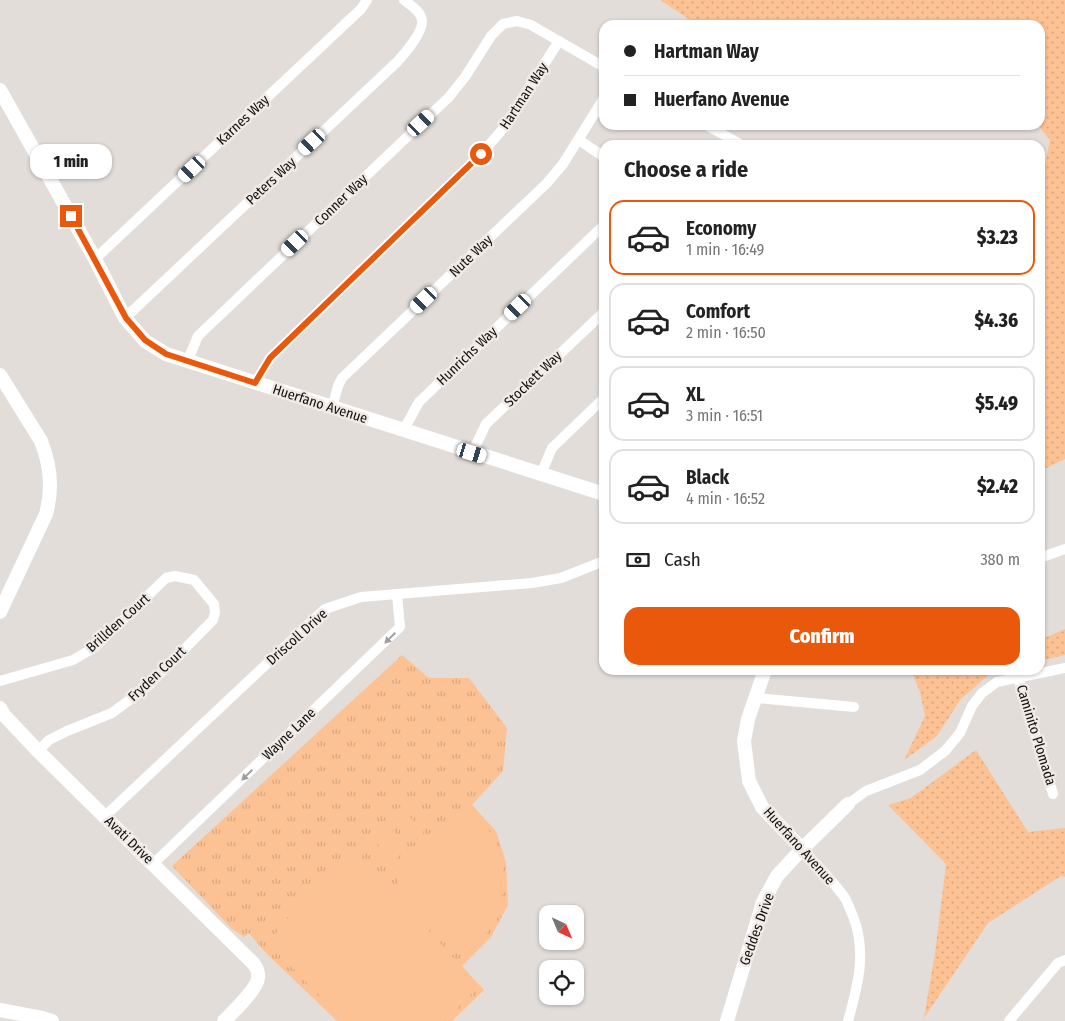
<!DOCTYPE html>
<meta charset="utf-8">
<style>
:root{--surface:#fff;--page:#f2f2f2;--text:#222;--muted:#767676;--line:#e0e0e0;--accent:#ea580c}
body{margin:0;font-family:"Fira Sans Condensed",sans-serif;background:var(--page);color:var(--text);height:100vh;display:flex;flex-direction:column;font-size:19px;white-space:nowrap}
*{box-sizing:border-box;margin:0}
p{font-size:16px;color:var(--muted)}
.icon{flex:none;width:28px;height:28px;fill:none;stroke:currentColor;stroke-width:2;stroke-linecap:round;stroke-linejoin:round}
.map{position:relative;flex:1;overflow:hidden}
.sheet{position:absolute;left:599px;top:140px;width:446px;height:535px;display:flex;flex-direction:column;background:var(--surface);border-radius:15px;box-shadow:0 1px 4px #0004}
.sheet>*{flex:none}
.hud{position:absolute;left:599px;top:20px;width:446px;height:110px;border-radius:15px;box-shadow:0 1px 4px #0004;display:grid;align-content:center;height:110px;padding:0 25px;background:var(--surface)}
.needle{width:32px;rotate:136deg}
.buttons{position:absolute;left:539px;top:905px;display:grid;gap:10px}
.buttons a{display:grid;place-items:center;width:45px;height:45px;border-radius:10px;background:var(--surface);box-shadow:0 1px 4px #0004;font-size:25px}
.end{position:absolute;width:22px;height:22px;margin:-11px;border:6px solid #ea580c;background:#fff;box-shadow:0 0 0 2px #fff}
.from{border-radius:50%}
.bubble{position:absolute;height:35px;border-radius:15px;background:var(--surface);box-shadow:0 1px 4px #0004;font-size:16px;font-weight:800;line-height:35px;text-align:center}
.car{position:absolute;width:15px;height:30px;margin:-15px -8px;border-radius:6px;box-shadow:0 0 4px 1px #0007;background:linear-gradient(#fff 24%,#345 0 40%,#fff 0 76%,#345 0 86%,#fff 0)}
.hud b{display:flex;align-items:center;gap:18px;height:48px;font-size:19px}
.hud b+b{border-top:1px solid var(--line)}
.hud i{width:12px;height:12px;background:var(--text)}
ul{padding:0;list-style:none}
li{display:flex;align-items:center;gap:15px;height:75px;margin:0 10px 8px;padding:0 15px;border:2px solid var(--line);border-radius:15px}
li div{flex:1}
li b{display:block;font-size:19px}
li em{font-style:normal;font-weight:800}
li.selected{border-color:var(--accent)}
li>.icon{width:45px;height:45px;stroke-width:1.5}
h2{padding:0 25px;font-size:22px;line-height:60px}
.pay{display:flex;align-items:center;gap:12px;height:55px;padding:0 25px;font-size:19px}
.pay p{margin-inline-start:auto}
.cta{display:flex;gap:10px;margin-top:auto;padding:10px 25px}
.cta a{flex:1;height:58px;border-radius:15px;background:var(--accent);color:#fff;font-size:20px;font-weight:800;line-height:58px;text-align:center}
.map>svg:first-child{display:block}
.grass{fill:url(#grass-dots)}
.park{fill:url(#park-tufts)}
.pitch{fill:#fdc294}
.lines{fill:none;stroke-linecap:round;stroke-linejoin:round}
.street{stroke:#fff;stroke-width:10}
.secondary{stroke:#fff;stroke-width:14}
.oneway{fill:#a09f9f}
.route{stroke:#ea580c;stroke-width:6}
.labels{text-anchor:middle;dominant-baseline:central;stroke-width:5;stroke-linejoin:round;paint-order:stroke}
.street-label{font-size:14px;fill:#12100f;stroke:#f0eae7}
</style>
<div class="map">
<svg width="1065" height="1021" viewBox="0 0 1065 1021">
<defs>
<pattern id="grass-dots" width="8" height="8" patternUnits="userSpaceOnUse" patternTransform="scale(1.25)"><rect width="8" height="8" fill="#fdc294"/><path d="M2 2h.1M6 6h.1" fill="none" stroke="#d8a67e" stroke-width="1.8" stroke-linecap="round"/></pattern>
<pattern id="park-tufts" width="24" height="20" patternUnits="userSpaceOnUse" patternTransform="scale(1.25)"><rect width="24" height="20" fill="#fdc294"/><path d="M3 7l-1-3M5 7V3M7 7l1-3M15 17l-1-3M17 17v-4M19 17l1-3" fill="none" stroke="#d8a67e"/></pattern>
</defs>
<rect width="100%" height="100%" fill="#e2ddd9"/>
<g class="grass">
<polygon points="660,0 1065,0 1065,459 1040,471 1040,192 1050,140 1038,125 1040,125 1040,25 698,25"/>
<polygon points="1065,629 1065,655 1040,661 1040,640"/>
<polygon points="911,670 1004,670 991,673 960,700 937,736 904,760 925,716 920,692"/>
<polygon points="976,750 1028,832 1065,828 1065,877 1061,876 988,923 924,1018 935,953 946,864 888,805 911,798"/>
</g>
<polygon class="park" points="402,655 429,678 469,678 507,728 503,771 472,805 496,831 506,862 508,905 491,937 462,966 484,990 452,1021 337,1021 264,951 249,933 244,937 232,929 172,866"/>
<g class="pitch">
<path d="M468,806C476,816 486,824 492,836C498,849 504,866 503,881C502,910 488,942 461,955L397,888L398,871Z"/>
<polygon points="400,807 424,832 413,843 388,818"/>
<polygon points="384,821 408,847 394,861 369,835"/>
<polygon points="359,857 480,986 444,1021 345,1021 269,944 277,932 334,860"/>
</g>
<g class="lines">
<g class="street">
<polyline points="706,125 742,145"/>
<polyline points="579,140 604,157"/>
<polyline points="95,259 361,9 367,0"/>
<path d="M125,318L398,61C405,53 427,28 421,17C419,10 410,5 404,0"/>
<polyline points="188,360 198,336 449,97 465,77 491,36 503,24 517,21 531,25 604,67"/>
<polyline points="255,383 270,358 481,154 502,130 559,41"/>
<polyline points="332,408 338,386 342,378 547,183 563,164 604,98"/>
<polyline points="403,431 419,402 604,225"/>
<polyline points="472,453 486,424 604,312"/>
<polyline points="541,474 552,448 604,398"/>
<polyline points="1040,558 1065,549"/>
<polyline points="1018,677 1053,794"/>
<polyline points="0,681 73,660 95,647 166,578 175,576 194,580 214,604 215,613 213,620 148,686 112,713 67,731 49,740 38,751"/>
<polyline points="756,698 854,707"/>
<polyline points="848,804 866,791 920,770 945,751 960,733 972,706 982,693 997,682 1065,668"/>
<polyline points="104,817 325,609 361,597 532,583 561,578 604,561"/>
<path d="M802,849C817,865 832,880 845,898C848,903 850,910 853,916C867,952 858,985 848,1021"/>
<polyline points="153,864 400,627 397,594"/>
<polyline points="1009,1021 1058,963 1065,960"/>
</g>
<g class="secondary">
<polyline points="0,90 95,259 125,318 145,341 166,354 604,494"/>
<path d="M0,375L41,441C51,466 53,489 46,514L0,612"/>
<polyline points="765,670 748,719 744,741 749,781 762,807 802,849"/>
<path d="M0,708L4,715L38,751L253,963C257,968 259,972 258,978C257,989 233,1012 224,1021"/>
<polyline points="0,1010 42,1018 52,1021"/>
<polyline points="727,1021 763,902 777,876 802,849 848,804"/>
</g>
</g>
<defs><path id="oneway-solid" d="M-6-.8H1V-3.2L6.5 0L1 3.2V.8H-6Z" transform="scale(1.25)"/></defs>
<g class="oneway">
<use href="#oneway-solid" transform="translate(390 638) rotate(135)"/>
<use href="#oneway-solid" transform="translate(247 775) rotate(136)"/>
</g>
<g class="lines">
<polyline class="route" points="71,216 126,318 145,340 166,354 255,383 270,358 481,154"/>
</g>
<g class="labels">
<g class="street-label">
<text transform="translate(524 96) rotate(-57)">Hartman Way</text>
<text transform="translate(243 120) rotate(-43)">Karnes Way</text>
<text transform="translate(271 181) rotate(-43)">Peters Way</text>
<text transform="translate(341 200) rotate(-44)">Conner Way</text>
<text transform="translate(471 256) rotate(-44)">Nute Way</text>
<text transform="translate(467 356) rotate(-44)">Hunrichs Way</text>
<text transform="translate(533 379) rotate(-44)">Stockett Way</text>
<text transform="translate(320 404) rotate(18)">Huerfano Avenue</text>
<text transform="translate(118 623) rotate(-42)">Brillden Court</text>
<text transform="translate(297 637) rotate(-42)">Driscoll Drive</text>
<text transform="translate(157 674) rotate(-43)">Fryden Court</text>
<text transform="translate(289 734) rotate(-44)">Wayne Lane</text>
<text transform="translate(1036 735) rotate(73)">Caminito Plomada</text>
<text transform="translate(129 840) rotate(44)">Avati Drive</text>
<text transform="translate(799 846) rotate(48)">Huerfano Avenue</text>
<text transform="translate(757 929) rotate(-70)">Geddes Drive</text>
</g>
</g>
</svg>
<div class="buttons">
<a><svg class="needle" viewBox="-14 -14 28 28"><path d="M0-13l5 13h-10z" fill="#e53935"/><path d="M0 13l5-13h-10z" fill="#767676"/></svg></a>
<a><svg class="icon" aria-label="locate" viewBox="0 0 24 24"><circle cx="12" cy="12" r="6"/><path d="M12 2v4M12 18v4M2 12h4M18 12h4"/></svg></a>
</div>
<i class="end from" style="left:481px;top:154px"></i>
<i class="end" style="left:71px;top:216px"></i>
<div class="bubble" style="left:30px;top:144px;width:82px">1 min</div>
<i class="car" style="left:421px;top:123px;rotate:47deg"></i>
<i class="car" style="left:312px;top:142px;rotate:227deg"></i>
<i class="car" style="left:192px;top:169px;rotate:227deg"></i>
<i class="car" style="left:295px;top:243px;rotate:226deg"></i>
<i class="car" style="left:424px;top:300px;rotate:226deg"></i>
<i class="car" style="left:518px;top:307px;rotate:226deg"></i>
<i class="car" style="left:472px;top:453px;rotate:107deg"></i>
<div class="hud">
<b><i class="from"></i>Hartman Way</b>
<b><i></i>Huerfano Avenue</b>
</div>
<section class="sheet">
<h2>Choose a ride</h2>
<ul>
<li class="selected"><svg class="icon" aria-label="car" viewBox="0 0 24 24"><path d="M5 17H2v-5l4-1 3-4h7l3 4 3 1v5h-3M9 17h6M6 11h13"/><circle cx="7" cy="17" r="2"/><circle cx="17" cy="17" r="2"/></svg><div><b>Economy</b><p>1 min · 16:49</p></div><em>$3.23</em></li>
<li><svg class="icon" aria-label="car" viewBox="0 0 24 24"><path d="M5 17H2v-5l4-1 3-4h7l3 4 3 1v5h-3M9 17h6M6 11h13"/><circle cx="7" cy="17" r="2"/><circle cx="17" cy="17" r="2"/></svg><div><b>Comfort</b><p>2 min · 16:50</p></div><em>$4.36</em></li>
<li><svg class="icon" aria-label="car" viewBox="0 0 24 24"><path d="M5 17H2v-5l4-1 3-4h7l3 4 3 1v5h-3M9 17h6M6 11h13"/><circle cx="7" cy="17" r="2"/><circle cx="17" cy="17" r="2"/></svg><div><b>XL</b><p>3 min · 16:51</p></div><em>$5.49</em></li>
<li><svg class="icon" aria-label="car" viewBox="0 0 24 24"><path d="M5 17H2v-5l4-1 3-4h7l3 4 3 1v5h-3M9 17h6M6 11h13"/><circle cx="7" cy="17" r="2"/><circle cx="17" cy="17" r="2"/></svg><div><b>Black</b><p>4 min · 16:52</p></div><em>$2.42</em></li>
</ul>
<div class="pay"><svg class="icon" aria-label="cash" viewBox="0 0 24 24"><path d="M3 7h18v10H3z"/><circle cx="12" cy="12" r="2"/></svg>Cash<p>380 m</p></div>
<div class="cta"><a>Confirm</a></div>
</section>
</div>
